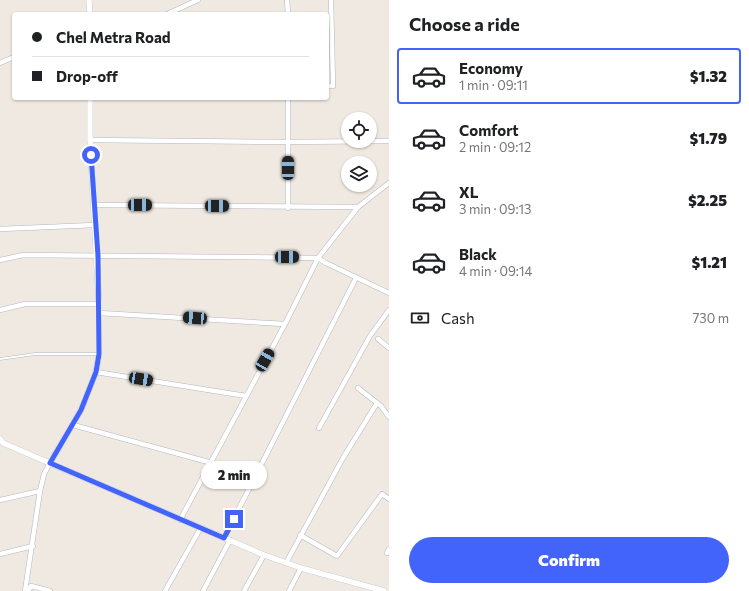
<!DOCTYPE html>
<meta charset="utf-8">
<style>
:root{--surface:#fff;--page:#f2f2f2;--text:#202124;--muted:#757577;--line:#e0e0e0;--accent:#4264fb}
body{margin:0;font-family:Commissioner,sans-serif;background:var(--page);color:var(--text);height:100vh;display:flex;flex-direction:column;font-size:15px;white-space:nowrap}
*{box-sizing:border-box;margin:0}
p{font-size:13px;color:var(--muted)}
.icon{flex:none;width:22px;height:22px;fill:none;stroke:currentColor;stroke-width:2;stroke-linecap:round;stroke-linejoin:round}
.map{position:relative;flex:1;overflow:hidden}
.details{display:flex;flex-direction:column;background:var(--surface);width:360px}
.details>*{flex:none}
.top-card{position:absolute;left:12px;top:12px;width:317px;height:88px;border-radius:4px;box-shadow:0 1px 3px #0004;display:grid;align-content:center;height:88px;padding:0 20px;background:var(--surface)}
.tools{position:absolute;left:341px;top:112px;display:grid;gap:8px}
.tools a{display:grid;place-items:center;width:36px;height:36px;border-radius:50%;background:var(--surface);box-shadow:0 1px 3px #0004;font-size:20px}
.end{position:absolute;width:18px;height:18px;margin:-9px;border:5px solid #4264fb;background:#fff;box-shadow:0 0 0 2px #fff}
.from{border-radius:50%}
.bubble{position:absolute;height:28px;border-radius:14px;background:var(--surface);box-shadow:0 1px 3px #0004;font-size:13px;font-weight:800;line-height:28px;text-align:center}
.car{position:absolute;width:12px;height:24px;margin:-12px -6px;border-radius:5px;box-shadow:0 0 3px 1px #0007;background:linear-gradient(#222 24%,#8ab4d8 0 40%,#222 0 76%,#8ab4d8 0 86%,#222 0)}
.top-card b{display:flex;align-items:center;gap:14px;height:38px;font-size:15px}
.top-card b+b{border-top:1px solid var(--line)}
.top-card i{width:10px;height:10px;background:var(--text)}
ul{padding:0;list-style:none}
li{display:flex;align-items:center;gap:12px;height:56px;margin:0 8px 6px;padding:0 12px;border:2px solid transparent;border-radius:4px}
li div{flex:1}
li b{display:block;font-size:15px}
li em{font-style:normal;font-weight:800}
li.selected{border-color:var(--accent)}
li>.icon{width:36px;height:36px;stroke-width:1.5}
h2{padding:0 20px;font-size:18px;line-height:48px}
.pay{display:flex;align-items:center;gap:10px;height:44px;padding:0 20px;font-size:15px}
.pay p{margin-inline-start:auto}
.cta{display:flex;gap:8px;margin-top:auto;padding:8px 20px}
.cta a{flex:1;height:46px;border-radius:24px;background:var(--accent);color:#fff;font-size:16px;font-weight:800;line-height:46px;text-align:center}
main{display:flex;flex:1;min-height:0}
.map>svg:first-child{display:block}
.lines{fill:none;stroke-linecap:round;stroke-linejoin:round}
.service-casing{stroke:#b4b7c1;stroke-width:3}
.minor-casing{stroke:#b4b7c1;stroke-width:5.5}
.tertiary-casing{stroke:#b4b7c1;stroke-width:6}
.service{stroke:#fff;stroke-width:2}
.minor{stroke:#fff;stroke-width:4.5}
.tertiary{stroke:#fff;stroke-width:5.5}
.route{stroke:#4264fb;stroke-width:5}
</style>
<main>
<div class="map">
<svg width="389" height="591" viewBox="0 0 389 591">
<rect width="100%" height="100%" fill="#efe9e1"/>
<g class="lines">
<defs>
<polyline id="service" points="0,359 35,354 98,354"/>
<g id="minor">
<polyline points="287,0 288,14"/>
<polyline points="167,14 198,0"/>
<polyline points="0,63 14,57"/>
<polyline points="327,86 333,86 331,0"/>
<polyline points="90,140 288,142 389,141"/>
<polyline points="94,205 358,207"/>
<polyline points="288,208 288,98"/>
<polyline points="0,229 95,225"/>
<polyline points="0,260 23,255 318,258 326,263 389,293"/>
<polyline points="0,310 25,304 99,304"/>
<polyline points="99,313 285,324"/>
<polyline points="378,339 389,348"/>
<polyline points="96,372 246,396"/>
<polyline points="358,388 381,406 389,417"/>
<polyline points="73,425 212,463"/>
<polyline points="319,428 370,336 389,310"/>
<polyline points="0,500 40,491"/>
<polyline points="180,520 285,324 318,258 358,207 389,183"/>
<polyline points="300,535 337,556 382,494 389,499"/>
<polyline points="224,538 356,278"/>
<polyline points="387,553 389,549"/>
<polyline points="0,554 33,546"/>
<polyline points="286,563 343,458 377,403"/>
<polyline points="25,591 40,491 44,474 50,463"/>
<polyline points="28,591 31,586 50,591"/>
<polyline points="165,591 200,529"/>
<polyline points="203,591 230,540"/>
<polyline points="244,591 264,555"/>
<polyline points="289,591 301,568"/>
</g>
<g id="tertiary">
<polyline points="89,0 90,14"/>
<polyline points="0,439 3,443 264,555 301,568 384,591"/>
<polyline points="50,463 81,410 96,372 99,354 99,304 90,140 90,98"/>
</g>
</defs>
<use href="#service" class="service-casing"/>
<use href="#minor" class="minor-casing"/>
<use href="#tertiary" class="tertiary-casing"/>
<use href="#service" class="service"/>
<use href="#minor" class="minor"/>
<use href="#tertiary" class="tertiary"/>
</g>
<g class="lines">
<polyline class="route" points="91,155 98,256 99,354 96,372 81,410 50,463 224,538 234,519"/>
</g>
</svg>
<div class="tools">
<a><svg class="icon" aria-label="locate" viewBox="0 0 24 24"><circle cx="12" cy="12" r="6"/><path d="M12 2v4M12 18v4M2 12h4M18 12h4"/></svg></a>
<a><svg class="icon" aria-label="layers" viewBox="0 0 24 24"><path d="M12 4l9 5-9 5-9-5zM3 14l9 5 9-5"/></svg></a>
</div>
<i class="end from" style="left:91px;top:155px"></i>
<i class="end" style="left:234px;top:519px"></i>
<div class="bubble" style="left:201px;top:461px;width:66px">2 min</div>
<i class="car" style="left:288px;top:168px;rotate:0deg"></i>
<i class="car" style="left:140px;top:205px;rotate:90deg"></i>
<i class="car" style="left:217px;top:206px;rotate:90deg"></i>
<i class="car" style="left:287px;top:257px;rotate:90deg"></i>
<i class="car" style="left:195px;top:318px;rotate:274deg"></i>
<i class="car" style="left:265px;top:360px;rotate:30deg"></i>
<i class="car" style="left:141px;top:379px;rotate:99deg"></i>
<div class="top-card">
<b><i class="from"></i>Chel Metra Road</b>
<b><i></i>Drop-off</b>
</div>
</div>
<section class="details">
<h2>Choose a ride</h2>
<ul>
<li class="selected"><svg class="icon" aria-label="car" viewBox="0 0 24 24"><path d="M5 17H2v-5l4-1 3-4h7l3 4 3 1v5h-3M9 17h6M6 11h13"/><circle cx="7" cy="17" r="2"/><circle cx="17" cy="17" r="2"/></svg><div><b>Economy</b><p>1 min · 09:11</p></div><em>$1.32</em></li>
<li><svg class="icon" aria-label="car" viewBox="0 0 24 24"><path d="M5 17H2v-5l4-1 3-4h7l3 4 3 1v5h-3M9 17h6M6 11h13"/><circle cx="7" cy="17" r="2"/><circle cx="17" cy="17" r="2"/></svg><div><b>Comfort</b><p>2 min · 09:12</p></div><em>$1.79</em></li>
<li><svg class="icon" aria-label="car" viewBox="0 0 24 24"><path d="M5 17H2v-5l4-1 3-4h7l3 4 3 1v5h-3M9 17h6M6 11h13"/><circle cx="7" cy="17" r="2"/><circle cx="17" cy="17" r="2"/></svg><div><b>XL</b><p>3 min · 09:13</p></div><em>$2.25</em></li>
<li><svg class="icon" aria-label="car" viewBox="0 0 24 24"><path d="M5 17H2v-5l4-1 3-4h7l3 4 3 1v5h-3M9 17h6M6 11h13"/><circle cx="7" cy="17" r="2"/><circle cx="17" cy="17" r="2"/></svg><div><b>Black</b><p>4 min · 09:14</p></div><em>$1.21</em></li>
</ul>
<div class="pay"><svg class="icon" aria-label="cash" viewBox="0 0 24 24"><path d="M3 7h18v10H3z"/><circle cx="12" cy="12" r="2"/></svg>Cash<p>730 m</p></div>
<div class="cta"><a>Confirm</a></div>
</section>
</main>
